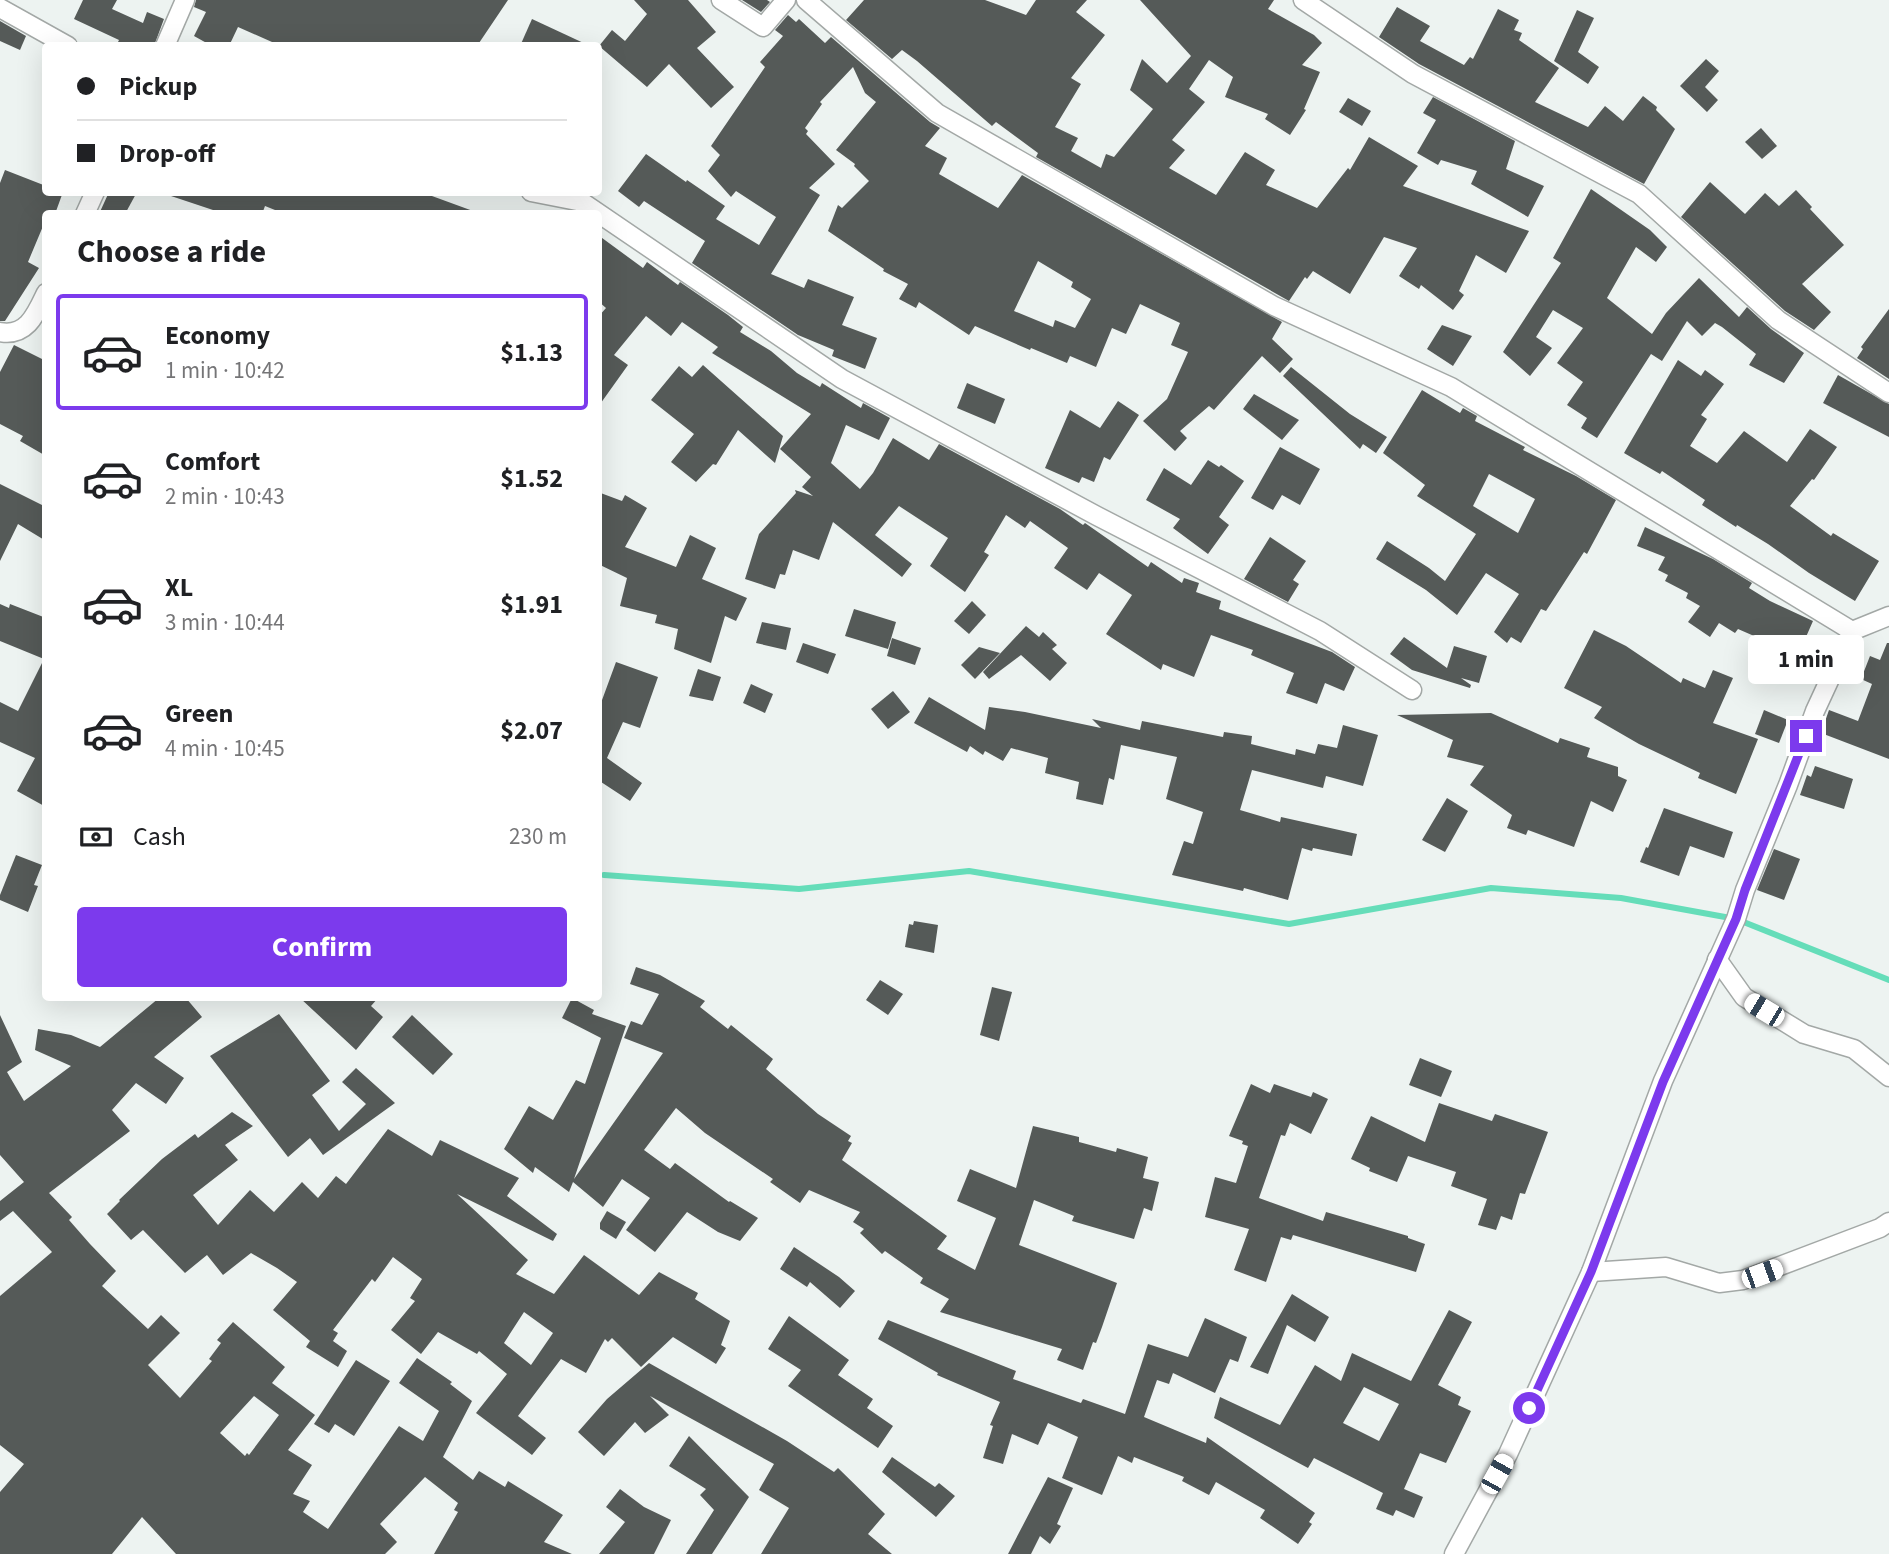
<!DOCTYPE html>
<meta charset="utf-8">
<style>
:root{--surface:#fff;--page:#f6f6f6;--text:#202124;--muted:#757577;--line:#e0e0e0;--accent:#7c3aed}
body{margin:0;font-family:"Source Sans 3",sans-serif;background:var(--page);color:var(--text);height:100vh;display:flex;flex-direction:column;font-size:26px;white-space:nowrap}
*{box-sizing:border-box;margin:0}
p{font-size:23px;color:var(--muted)}
.icon{flex:none;width:38px;height:38px;fill:none;stroke:currentColor;stroke-width:2;stroke-linecap:round;stroke-linejoin:round}
.map{position:relative;flex:1;overflow:hidden}
.side{position:absolute;left:42px;top:210px;width:560px;height:791px;display:flex;flex-direction:column;background:var(--surface);border-radius:7px;box-shadow:0 7px 28px #0002}
.side>*{flex:none}
.hud{position:absolute;left:42px;top:42px;width:560px;height:154px;border-radius:7px;box-shadow:0 7px 28px #0002;display:grid;align-content:center;height:154px;padding:0 35px;background:var(--surface)}
.end{position:absolute;width:32px;height:32px;margin:-16px;border:9px solid #7c3aed;background:#fff;box-shadow:0 0 0 4px #fff}
.from{border-radius:50%}
.bubble{position:absolute;height:49px;border-radius:7px;background:var(--surface);box-shadow:0 7px 28px #0002;font-size:23px;font-weight:700;line-height:49px;text-align:center}
.car{position:absolute;width:21px;height:42px;margin:-21px -10px;border-radius:9px;box-shadow:0 0 5px 2px #0007;background:linear-gradient(#fff 24%,#345 0 40%,#fff 0 76%,#345 0 86%,#fff 0)}
.hud b{display:flex;align-items:center;gap:24px;height:66px;font-size:26px}
.hud b+b{border-top:2px solid var(--line)}
.hud i{width:18px;height:18px;background:var(--text)}
ul{padding:0;list-style:none}
li{display:flex;align-items:center;gap:21px;height:116px;margin:0 14px 10px;padding:0 21px;border:4px solid transparent;border-radius:7px}
li div{flex:1}
li b{display:block;font-size:26px}
li em{font-style:normal;font-weight:700}
li.current{border-color:var(--accent)}
li>.icon{width:63px;height:63px;stroke-width:1.5}
h2{padding:0 35px;font-size:32px;line-height:84px}
.pay{display:flex;align-items:center;gap:18px;height:77px;padding:0 35px;font-size:26px}
.pay p{margin-inline-start:auto}
.button{display:flex;gap:14px;margin-top:auto;padding:14px 35px}
.button a{flex:1;height:80px;border-radius:7px;background:var(--accent);color:#fff;font-size:28px;font-weight:700;line-height:80px;text-align:center}
.map>svg:first-child{display:block}
.lines{fill:none;stroke-linecap:round;stroke-linejoin:round}
.stream{stroke:#65ddb9;stroke-width:6}
.building{fill:#555a58;fill-rule:evenodd}
.minor-casing{stroke:#a3a8a6;stroke-width:21}
.minor{stroke:#fff;stroke-width:18}
.route{stroke:#7c3aed;stroke-width:9}
</style>
<div class="map">
<svg width="1889" height="1554" viewBox="0 0 1889 1554">
<rect width="100%" height="100%" fill="#edf3f1"/>
<g class="lines">
<polyline class="stream" points="604,875 799,889 969,871 1289,924 1491,888 1621,898 1736,919 1889,980"/>
</g>
<g class="building">
<polygon points="83,0 117,0 112,9 143,23 147,12 164,19 154,46 116,46 119,40 74,19"/>
<polygon points="196,0 508,0 477,46 281,46 238,27 229,46 212,46 194,36 206,12 194,7"/>
<polygon points="634,0 688,0 716,32 697,48 734,87 711,108 669,64 647,87 599,46 612,30 625,41 647,14"/>
<polygon points="742,0 767,0 770,2 761,12"/>
<polygon points="864,0 985,0 1026,15 1036,0 1087,0 1076,12 1105,35 1071,78 1081,84 1055,127 1078,138 1071,151 1101,168 1106,154 1114,157 1153,109 1130,90 1142,59 1167,83 1191,56 1140,0 1274,0 1268,9 1314,35 1322,43 1302,65 1320,72 1304,109 1306,110 1290,135 1265,119 1268,114 1225,97 1233,77 1209,60 1189,89 1205,102 1172,140 1185,150 1169,168 1216,195 1245,152 1275,170 1266,185 1317,208 1348,168 1350,170 1369,137 1418,166 1403,186 1529,231 1506,273 1476,255 1459,291 1464,295 1453,310 1421,285 1419,289 1399,276 1417,248 1384,237 1350,294 1313,271 1307,279 1305,277 1289,301 1036,157 1038,153 996,122 992,126 917,61 902,50 892,59 846,20"/>
<polygon points="1397,7 1430,26 1420,41 1464,65 1470,57 1473,59 1498,9 1519,20 1514,30 1522,33 1519,40 1559,68 1535,102 1588,127 1605,106 1623,121 1643,96 1657,107 1656,110 1675,129 1644,184 1419,64 1379,37"/>
<polygon points="1577,10 1594,18 1578,52 1599,67 1588,84 1554,61"/>
<path d="M788,15L796,22L799,19L825,43L831,37L930,122L940,128L925,146L947,158L939,174L998,208L1022,175L1282,322L1272,339L1293,359L1280,373L1262,356L1214,410L1209,406L1180,431L1187,438L1175,451L1143,421L1167,399L1188,352L1171,345L1180,323L1140,304L1126,334L1112,328L1096,367L1070,356L1067,363L1031,348L1030,350L975,326L969,335L919,302L916,308L899,299L908,284L883,271L884,269L828,231L838,205L842,208L869,181L854,166L855,164L836,150L876,102L865,93L853,67L820,102L822,104L805,128L808,131L806,134L835,164L809,188L820,195L771,274L804,288L808,279L854,297L842,325L877,338L865,369L832,356L834,350L798,335L692,263L705,241L644,201L639,207L618,191L646,154L686,182L687,180L725,206L716,219L759,245L776,217L736,191L731,197L708,171L720,155L711,146L765,67L760,62L783,36L775,30ZM1038,261L1073,282L1071,287L1091,299L1075,328L1055,320L1053,327L1014,311Z"/>
<polygon points="532,19 590,46 520,46"/>
<polygon points="0,21 26,36 20,50 0,41"/>
<polygon points="1706,59 1719,71 1705,87 1718,100 1707,112 1680,86"/>
<polygon points="1433,97 1515,141 1506,169 1544,186 1528,217 1471,184 1477,171 1441,160 1438,165 1417,153 1436,120 1423,113"/>
<polygon points="1348,98 1371,111 1362,126 1339,112"/>
<polygon points="1761,128 1777,146 1762,159 1745,142"/>
<polygon points="5,170 46,186 46,192 63,192 55,214 46,214 46,219 28,262 39,268 5,321 0,321 0,183"/>
<polygon points="1710,182 1745,214 1765,193 1779,206 1796,190 1812,207 1810,209 1844,245 1802,284 1831,312 1814,330 1785,311 1681,217"/>
<polygon points="1591,189 1650,230 1667,247 1656,262 1636,247 1607,298 1652,334 1666,313 1699,278 1739,317 1747,307 1771,329 1804,353 1784,383 1749,365 1756,354 1722,327 1715,323 1702,336 1687,321 1662,361 1651,354 1597,438 1581,428 1587,418 1567,405 1583,382 1557,363 1583,328 1553,310 1536,337 1552,348 1530,376 1503,352 1561,263 1553,258"/>
<polygon points="109,192 137,192 125,214 99,214"/>
<polygon points="172,192 421,192 473,211 473,214 285,214 265,206 262,214 225,214 171,196"/>
<polygon points="598,235 643,268 647,262 678,285 680,282 728,315 743,327 740,332 771,351 797,373 820,387 822,383 861,408 863,403 890,418 879,440 846,425 831,463 860,489 873,473 893,438 929,460 939,444 1060,509 1083,525 1085,523 1148,567 1151,562 1182,583 1184,578 1199,583 1196,592 1221,601 1219,609 1332,652 1355,667 1344,691 1325,683 1317,704 1286,693 1294,673 1251,655 1253,650 1211,635 1194,677 1163,664 1161,670 1106,634 1132,595 1099,573 1087,590 1054,568 1068,548 1030,521 1025,528 1006,515 984,552 989,555 965,592 930,566 948,538 899,506 875,535 912,564 902,577 833,522 819,560 793,550 785,575 780,574 775,589 745,579 759,534 796,493 795,490 813,496 802,487 811,477 780,449 811,414 712,353 718,347 682,322 671,336 646,316 614,355 628,365 598,407 598,317 606,308 598,301"/>
<polygon points="1889,309 1889,379 1857,358 1863,349 1861,347"/>
<polygon points="1442,325 1472,336 1453,366 1427,349"/>
<polygon points="14,345 46,361 46,456 20,441 23,436 0,424 0,372"/>
<polygon points="1678,360 1701,376 1705,370 1724,384 1701,415 1707,419 1690,446 1717,463 1744,431 1787,462 1810,429 1837,447 1814,480 1812,479 1790,506 1831,536 1833,533 1879,561 1855,601 1809,573 1768,544 1737,525 1736,527 1702,505 1705,500 1662,471 1660,474 1624,453"/>
<polygon points="703,365 783,436 775,463 738,430 716,465 713,464 696,482 671,462 694,434 651,400 679,366 692,377"/>
<polygon points="1291,367 1350,414 1387,437 1376,453 1363,444 1360,449 1283,376"/>
<polygon points="1838,375 1889,404 1889,437 1823,403"/>
<polygon points="967,383 1005,399 995,424 957,408"/>
<path d="M1422,390L1460,413L1463,408L1477,416L1475,421L1525,447L1523,450L1576,476L1616,500L1587,554L1584,552L1546,611L1541,609L1521,643L1511,637L1507,643L1494,632L1519,594L1486,573L1457,615L1426,590L1376,559L1387,541L1429,568L1445,581L1476,534L1417,496L1425,485L1383,453ZM1489,474L1535,499L1518,533L1473,506Z"/>
<polygon points="1254,394 1299,420 1282,440 1243,409"/>
<polygon points="1118,401 1139,415 1110,460 1104,457 1094,482 1082,477 1079,483 1045,468 1070,410 1100,428"/>
<polygon points="1280,447 1320,469 1300,505 1282,495 1273,510 1251,498"/>
<polygon points="1208,460 1219,467 1221,465 1244,481 1219,517 1229,525 1208,554 1173,528 1180,519 1146,500 1164,468 1191,485"/>
<polygon points="0,484 46,507 46,541 18,524 0,561"/>
<polygon points="598,492 622,501 625,495 647,508 625,547 676,567 690,535 716,548 702,579 747,598 736,621 725,616 711,663 674,649 678,629 655,623 657,615 620,606 627,578 598,564"/>
<polygon points="1645,527 1713,559 1752,583 1749,588 1770,601 1813,621 1802,646 1781,637 1777,646 1738,629 1735,633 1719,623 1710,637 1688,622 1700,606 1686,598 1688,593 1665,581 1668,575 1658,570 1665,557 1637,546"/>
<polygon points="1270,537 1306,561 1293,580 1299,584 1288,602 1244,579"/>
<polygon points="972,601 986,615 969,634 954,621"/>
<polygon points="0,604 9,608 10,604 46,618 46,807 17,791 35,758 0,742 0,702 18,711 44,659 0,641"/>
<polygon points="854,609 896,622 888,649 845,636"/>
<polygon points="762,622 791,628 786,650 756,643"/>
<polygon points="1026,626 1039,637 1043,632 1057,645 1052,649 1067,663 1050,681 1021,655 989,679 983,672"/>
<polygon points="1594,630 1626,646 1681,683 1683,678 1705,688 1713,670 1733,678 1713,723 1758,739 1736,794 1698,778 1700,773 1639,744 1594,718 1602,707 1564,688"/>
<polygon points="1404,637 1447,668 1454,646 1487,656 1479,683 1461,678 1471,685 1470,688 1412,670 1390,654"/>
<polygon points="892,638 921,648 915,665 887,656"/>
<polygon points="803,643 836,654 828,674 796,662"/>
<polygon points="1887,643 1889,643 1889,759 1821,733 1829,710 1858,721 1872,684 1861,679 1870,656 1880,660"/>
<polygon points="979,647 1000,653 975,679 961,665"/>
<polygon points="616,662 658,677 640,728 623,722 607,758 642,783 630,801 598,780 598,711"/>
<polygon points="698,669 721,677 713,701 689,696"/>
<polygon points="751,684 773,694 765,713 743,703"/>
<polygon points="893,691 910,712 888,729 871,709"/>
<polygon points="929,697 985,730 989,707 1025,712 1101,728 1092,719 1140,730 1142,721 1223,737 1224,732 1252,736 1251,744 1295,755 1296,749 1315,754 1318,744 1337,748 1343,725 1378,735 1363,786 1326,776 1323,788 1252,770 1240,810 1280,822 1281,817 1357,834 1352,856 1313,848 1312,851 1302,848 1288,900 1244,888 1243,891 1172,875 1184,841 1193,844 1203,812 1166,799 1177,757 1121,745 1114,780 1109,778 1103,805 1076,799 1079,782 1045,773 1048,758 1011,748 1003,761 985,751 983,755 970,746 967,752 914,723"/>
<polygon points="1764,710 1788,720 1779,743 1755,734"/>
<polygon points="1491,713 1558,743 1560,738 1590,748 1587,757 1618,767 1618,776 1627,780 1613,812 1591,801 1574,847 1528,830 1526,835 1507,828 1512,815 1470,785 1484,766 1447,757 1453,740 1397,715"/>
<polygon points="1815,766 1853,779 1844,809 1800,795 1807,775 1811,777"/>
<polygon points="1447,798 1468,811 1445,852 1422,840"/>
<polygon points="1664,808 1733,832 1724,858 1690,846 1679,876 1640,862 1646,847 1648,848"/>
<polygon points="1774,849 1800,859 1784,900 1757,890"/>
<polygon points="16,855 42,865 34,885 38,886 28,912 0,900 0,895"/>
<polygon points="914,921 938,925 934,953 905,947 909,924 913,925"/>
<polygon points="636,967 660,975 705,1001 700,1007 728,1029 731,1025 773,1059 766,1069 818,1114 851,1136 848,1141 852,1143 842,1160 947,1236 937,1249 975,1270 996,1218 957,1201 970,1169 1016,1188 1033,1126 1079,1137 1079,1142 1116,1152 1117,1148 1148,1157 1143,1178 1159,1182 1152,1211 1144,1208 1134,1239 1072,1221 1074,1216 1034,1200 1019,1245 1117,1283 1102,1327 1096,1343 1093,1342 1083,1370 1057,1360 1062,1349 940,1312 949,1299 920,1283 923,1278 885,1251 882,1254 860,1233 864,1229 853,1222 860,1212 809,1190 800,1203 770,1182 773,1179 705,1133 676,1108 644,1150 670,1169 675,1163 729,1202 730,1201 758,1218 740,1241 718,1232 687,1212 655,1252 626,1230 650,1198 622,1179 603,1207 573,1182 569,1192 535,1167 533,1173 504,1149 529,1106 553,1120 576,1080 585,1084 601,1038 562,1018 572,998 594,1010 592,1014 626,1026 574,1179 663,1053 624,1038 631,1021 642,1025 659,994 630,984"/>
<polygon points="880,980 903,994 888,1015 866,1000"/>
<polygon points="992,987 1012,992 999,1041 980,1035"/>
<path d="M159,998H186L202,1017L154,1057L184,1078L166,1104L136,1083L112,1110L130,1131L49,1193L72,1217L69,1220L90,1244L116,1271L102,1286L148,1329L161,1315L180,1333L148,1365L180,1398L212,1361L209,1359L221,1343L217,1340L233,1322L285,1367L272,1383L315,1415L288,1450L312,1465L293,1494L310,1501L303,1512L328,1529L399,1426L423,1441L439,1411L399,1383L417,1358L452,1382L450,1384L472,1401L443,1457L473,1480L479,1471L505,1487L508,1481L563,1515L544,1542L572,1554H434L458,1512L454,1510L458,1503L425,1477L380,1524L397,1542L385,1554H176L142,1517L112,1554H0V1492L24,1464L0,1445V1296L52,1252L13,1211L0,1221V1201L24,1182L0,1155V1015L22,1062L7,1072L24,1101L71,1066L35,1050L38,1029L71,1035L100,1047ZM254,1396L279,1415L249,1455L247,1453L245,1456L220,1433Z"/>
<polygon points="300,998 378,998 371,1006 383,1017 356,1050"/>
<polygon points="279,1014 330,1081 312,1095 339,1131 366,1104 342,1082 356,1068 395,1103 323,1155 310,1138 288,1157 210,1056"/>
<polygon points="412,1015 453,1054 433,1075 392,1037"/>
<polygon points="1420,1058 1452,1071 1441,1097 1409,1085"/>
<polygon points="1251,1084 1270,1093 1274,1084 1311,1097 1313,1092 1328,1099 1311,1134 1290,1123 1285,1136 1281,1135 1259,1198 1323,1221 1326,1212 1408,1236 1408,1238 1425,1244 1416,1272 1293,1235 1291,1240 1281,1237 1266,1282 1234,1270 1249,1229 1205,1217 1215,1177 1236,1183 1248,1146 1242,1144 1243,1141 1229,1136"/>
<polygon points="1439,1103 1492,1121 1495,1114 1548,1132 1525,1194 1520,1193 1512,1220 1501,1216 1496,1230 1478,1225 1487,1199 1451,1186 1456,1172 1408,1156 1397,1182 1369,1171 1370,1168 1351,1159 1371,1116 1425,1142"/>
<path d="M232,1112L253,1126L225,1145L238,1160L193,1195L218,1225L250,1190L274,1212L302,1182L318,1198L336,1176L346,1184L388,1129L432,1156L440,1140L519,1178L507,1196L557,1234L553,1241L457,1194L528,1260L516,1274L554,1294L584,1255L639,1295L659,1272L698,1293L695,1299L730,1321L721,1345L726,1348L716,1364L673,1337L641,1367L612,1338L608,1342L605,1339L586,1373L561,1359L518,1416L546,1438L532,1455L476,1413L507,1374L479,1351L477,1354L438,1332L421,1354L391,1330L415,1301L410,1298L422,1279L393,1257L375,1282L372,1279L333,1330L338,1333L333,1341L347,1351L338,1367L306,1347L310,1341L273,1310L297,1282L277,1268L251,1253L223,1275L207,1255L185,1273L143,1230L131,1240L107,1214L120,1201L119,1200L162,1159L195,1134L198,1138ZM524,1312L553,1333L531,1365L504,1343Z"/>
<polygon points="607,1211 626,1222 616,1239 600,1229 600,1223"/>
<polygon points="794,1247 839,1277 855,1291 840,1308 810,1282 807,1287 780,1269"/>
<polygon points="1292,1294 1329,1317 1315,1342 1287,1325 1268,1374 1250,1367"/>
<path d="M1449,1310L1472,1322L1438,1385L1461,1397L1458,1405L1471,1411L1446,1463L1420,1453L1404,1489L1423,1497L1414,1518L1396,1510L1393,1516L1376,1509L1383,1493L1314,1458L1308,1468L1214,1418L1220,1397L1280,1425L1315,1365L1341,1381L1352,1353L1411,1381ZM1364,1387L1399,1404L1379,1441L1343,1423Z"/>
<polygon points="789,1316 849,1360 838,1375 873,1399 867,1408 893,1426 878,1448 788,1386 801,1370 768,1349"/>
<polygon points="1205,1318 1247,1337 1238,1362 1230,1359 1215,1393 1173,1373 1169,1384 1157,1380 1144,1417 1206,1443 1207,1437 1315,1513 1309,1522 1312,1524 1298,1544 1260,1518 1265,1510 1216,1482 1209,1495 1182,1481 1184,1477 1134,1457 1132,1463 1118,1456 1102,1495 1062,1478 1078,1437 1048,1423 1038,1445 1012,1434 1003,1464 983,1458 993,1426 990,1425 1000,1402 937,1375 938,1373 878,1339 888,1320 1016,1371 1013,1379 1081,1403 1083,1399 1125,1414 1148,1344 1188,1357"/>
<polygon points="356,1360 390,1381 354,1436 335,1424 329,1433 314,1424"/>
<polygon points="649,1363 787,1441 834,1472 838,1468 885,1514 868,1534 892,1554 761,1554 789,1508 759,1490 774,1464 650,1396 669,1415 645,1433 635,1422 604,1456 578,1432 607,1399"/>
<polygon points="689,1436 749,1497 712,1554 686,1554 714,1510 700,1495 706,1489 669,1466"/>
<polygon points="892,1457 935,1487 939,1483 955,1496 936,1517 882,1472"/>
<polygon points="1048,1477 1073,1488 1057,1524 1061,1526 1050,1544 1040,1536 1031,1554 1008,1554"/>
<polygon points="620,1489 644,1507 671,1520 654,1554 599,1554 625,1522 606,1507"/>
</g>
<g class="lines">
<defs>
<g id="minor">
<polyline points="721,0 763,27 786,0"/>
<polyline points="806,0 937,113 1274,306 1451,387 1852,631"/>
<polyline points="1303,0 1413,74 1639,194 1778,320 1889,393"/>
<polyline points="0,8 68,46"/>
<polyline points="165,46 185,0"/>
<polyline points="531,192 582,202 842,379 1097,516 1320,631 1412,690"/>
<polyline points="85,214 95,192"/>
<path d="M0,332C27,337 36,314 46,293"/>
<polyline points="1717,959 1744,997 1804,1034 1854,1049 1889,1077"/>
<polyline points="1591,1272 1666,1267 1719,1283 1743,1280 1880,1228 1889,1222"/>
<polyline points="1454,1554 1508,1454 1591,1272 1663,1081 1736,919 1745,890 1788,785 1815,711 1852,631 1889,616"/>
</g>
</defs>
<use href="#minor" class="minor-casing"/>
<use href="#minor" class="minor"/>
</g>
<g class="lines">
<polyline class="route" points="1529,1408 1591,1272 1663,1082 1736,919 1745,890 1806,736"/>
</g>
</svg>
<i class="end from" style="left:1529px;top:1408px"></i>
<i class="end" style="left:1806px;top:736px"></i>
<div class="bubble" style="left:1748px;top:635px;width:116px">1 min</div>
<i class="car" style="left:1764px;top:1010px;rotate:301deg"></i>
<i class="car" style="left:1762px;top:1274px;rotate:70deg"></i>
<i class="car" style="left:1497px;top:1474px;rotate:29deg"></i>
<div class="hud">
<b><i class="from"></i>Pickup</b>
<b><i></i>Drop-off</b>
</div>
<section class="side">
<h2>Choose a ride</h2>
<ul>
<li class="current"><svg class="icon" aria-label="car" viewBox="0 0 24 24"><path d="M5 17H2v-5l4-1 3-4h7l3 4 3 1v5h-3M9 17h6M6 11h13"/><circle cx="7" cy="17" r="2"/><circle cx="17" cy="17" r="2"/></svg><div><b>Economy</b><p>1 min · 10:42</p></div><em>$1.13</em></li>
<li><svg class="icon" aria-label="car" viewBox="0 0 24 24"><path d="M5 17H2v-5l4-1 3-4h7l3 4 3 1v5h-3M9 17h6M6 11h13"/><circle cx="7" cy="17" r="2"/><circle cx="17" cy="17" r="2"/></svg><div><b>Comfort</b><p>2 min · 10:43</p></div><em>$1.52</em></li>
<li><svg class="icon" aria-label="car" viewBox="0 0 24 24"><path d="M5 17H2v-5l4-1 3-4h7l3 4 3 1v5h-3M9 17h6M6 11h13"/><circle cx="7" cy="17" r="2"/><circle cx="17" cy="17" r="2"/></svg><div><b>XL</b><p>3 min · 10:44</p></div><em>$1.91</em></li>
<li><svg class="icon" aria-label="car" viewBox="0 0 24 24"><path d="M5 17H2v-5l4-1 3-4h7l3 4 3 1v5h-3M9 17h6M6 11h13"/><circle cx="7" cy="17" r="2"/><circle cx="17" cy="17" r="2"/></svg><div><b>Green</b><p>4 min · 10:45</p></div><em>$2.07</em></li>
</ul>
<div class="pay"><svg class="icon" aria-label="cash" viewBox="0 0 24 24"><path d="M3 7h18v10H3z"/><circle cx="12" cy="12" r="2"/></svg>Cash<p>230 m</p></div>
<div class="button"><a>Confirm</a></div>
</section>
</div>
